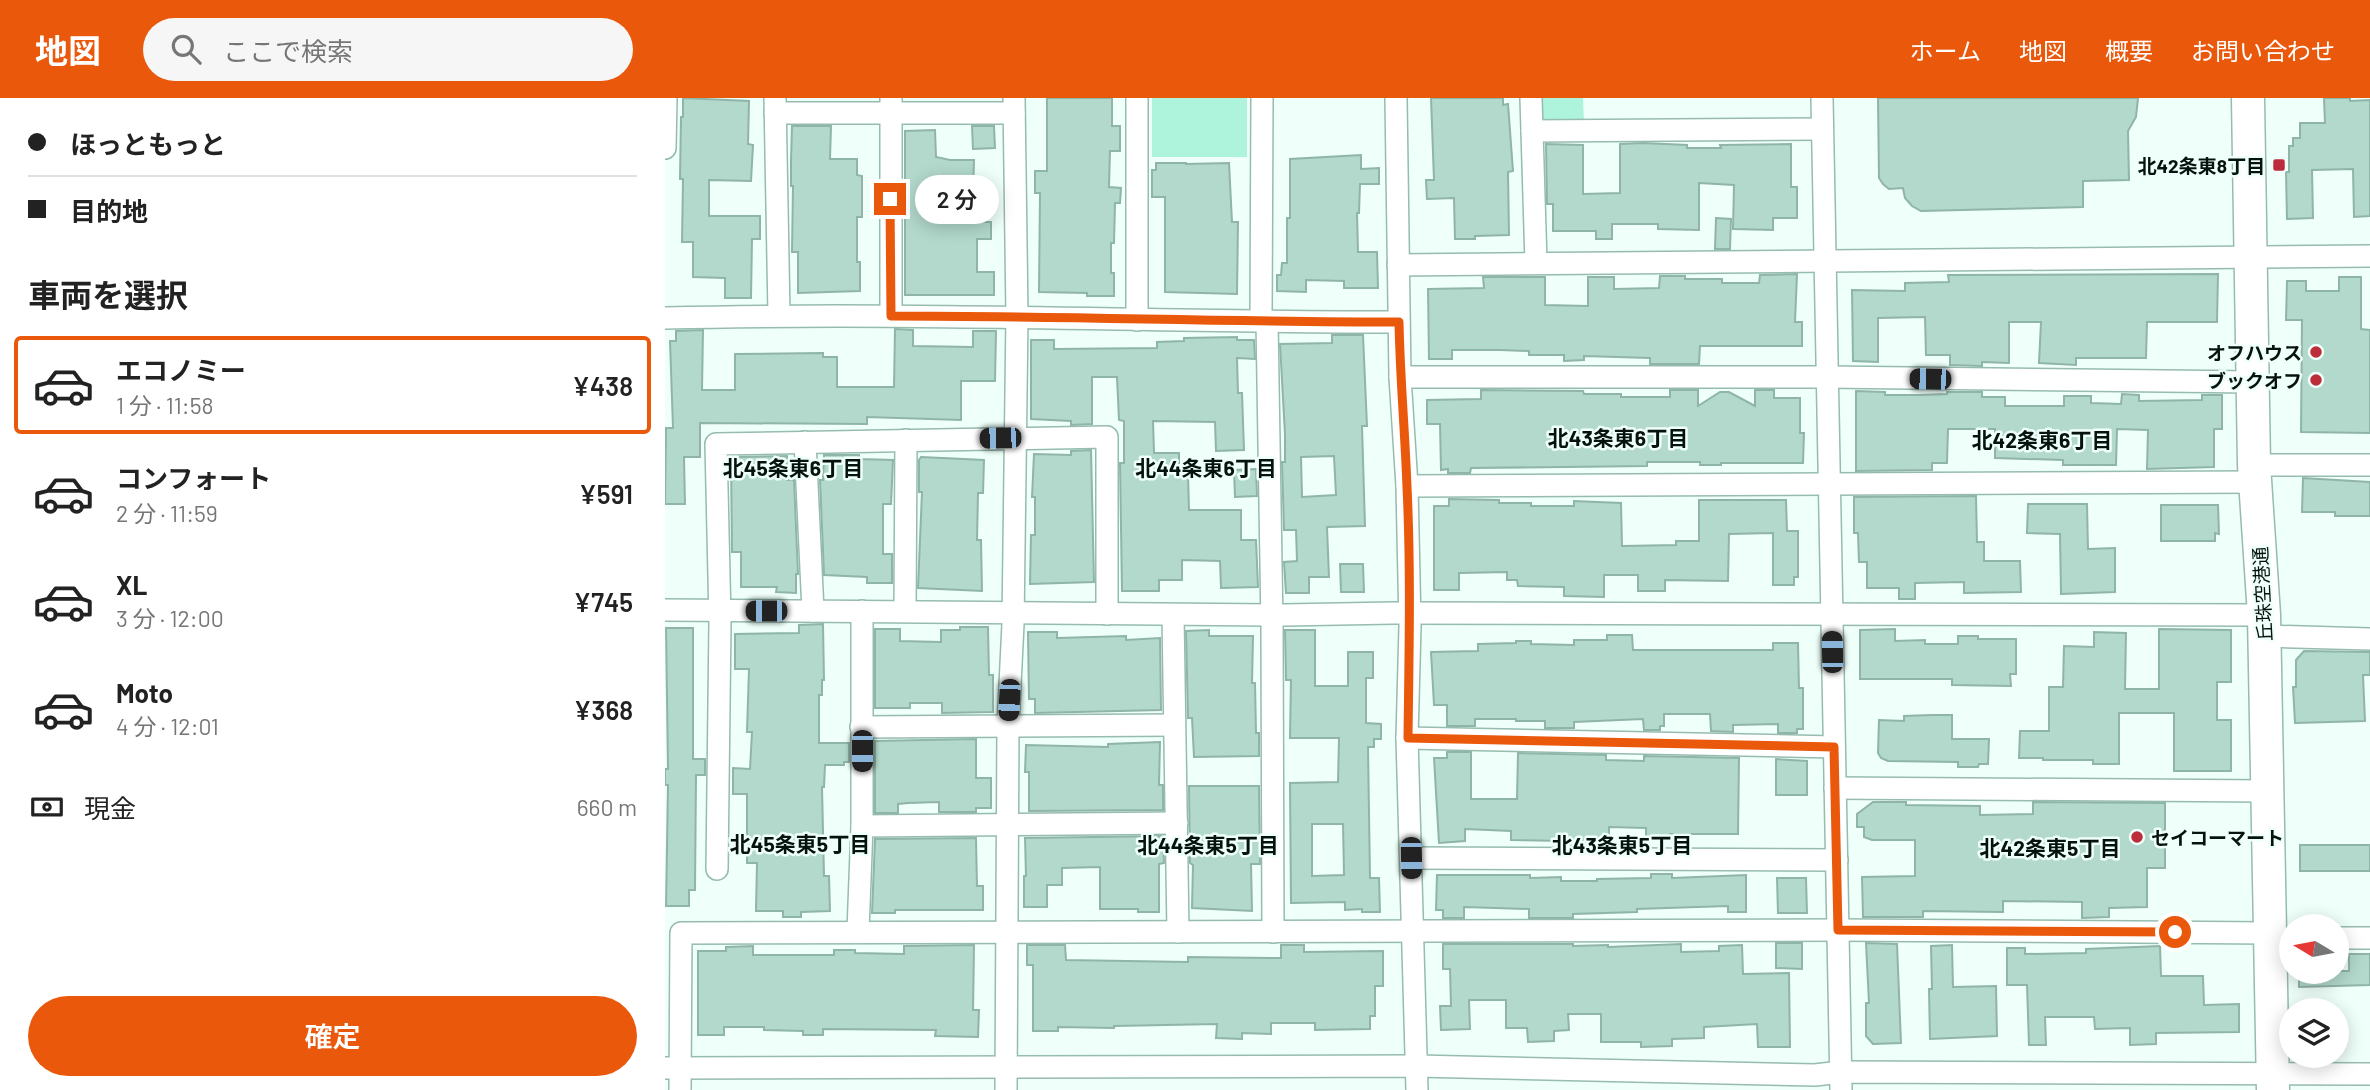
<!DOCTYPE html>
<html lang="ja">
<meta charset="utf-8">
<style>
:root{--surface:#fff;--page:#f6f6f6;--text:#222;--muted:#767676;--line:#e0e0e0;--accent:#ea580c}
body{margin:0;font-family:Barlow,"Noto Sans JP",sans-serif;background:var(--page);color:var(--text);height:100vh;display:flex;flex-direction:column;font-size:26px;white-space:nowrap}
*{box-sizing:border-box;margin:0}
p{font-size:23px;color:var(--muted)}
.icon{flex:none;width:38px;height:38px;fill:none;stroke:currentColor;stroke-width:2;stroke-linecap:round;stroke-linejoin:round}
.map{position:relative;flex:1;overflow:hidden}
.panel{display:flex;flex-direction:column;background:var(--surface);width:665px}
.panel>*{flex:none}
.top-card{display:grid;align-content:center;height:154px;padding:0 28px;background:var(--surface)}
.needle{width:46px;rotate:280deg}
.buttons{position:absolute;left:1614px;top:816px;display:grid;gap:14px}
.buttons a{display:grid;place-items:center;width:70px;height:70px;border-radius:50%;background:var(--surface);box-shadow:0 4px 18px #0003;font-size:35px}
.end{position:absolute;width:32px;height:32px;margin:-16px;border:9px solid #ea580c;background:#fff;box-shadow:0 0 0 4px #fff}
.from{border-radius:50%}
.bubble{position:absolute;height:49px;border-radius:24px;background:var(--surface);box-shadow:0 4px 18px #0003;font-size:23px;font-weight:600;line-height:49px;text-align:center}
.car{position:absolute;width:21px;height:42px;margin:-21px -10px;border-radius:9px;box-shadow:0 0 5px 2px #0007;background:linear-gradient(#222 24%,#8ab4d8 0 40%,#222 0 76%,#8ab4d8 0 86%,#222 0)}
.top-card b{display:flex;align-items:center;gap:24px;height:66px;font-size:26px}
.top-card b+b{border-top:2px solid var(--line)}
.top-card i{width:18px;height:18px;background:var(--text)}
ul{padding:0;list-style:none}
li{display:flex;align-items:center;gap:21px;height:98px;margin:0 14px 10px;padding:0 14px;border:4px solid transparent;border-radius:7px}
li div{flex:1}
li b{display:block;font-size:26px}
li em{font-style:normal;font-weight:600}
li.selected{border-color:var(--accent)}
li>.icon{width:63px;height:63px;stroke-width:1.5}
h2{padding:0 28px;font-size:32px;line-height:84px}
.pay{display:flex;align-items:center;gap:18px;height:77px;padding:0 28px;font-size:26px}
.pay p{margin-inline-start:auto}
.action{display:flex;gap:14px;margin-top:auto;padding:14px 28px}
.action a{flex:1;height:80px;border-radius:42px;background:var(--accent);color:#fff;font-size:28px;font-weight:600;line-height:80px;text-align:center}
header{display:flex;align-items:center;gap:42px;box-sizing:border-box;height:98px;padding:0 35px;background:var(--accent);color:#fff}
header strong{font-size:33px}
nav{display:flex;gap:38px;margin-inline-start:auto;font-size:24px}
.search{width:490px;height:63px;background:var(--page);display:flex;align-items:center;gap:18px;box-sizing:border-box;padding:0 24px;border-radius:38px;color:var(--muted);font-size:26px}
main{display:flex;flex:1;min-height:0}
.map>svg:first-child{display:block}
.green{fill:#aef4dc}
.building{fill:#b2d9cb;stroke:#8fb5a8;stroke-width:2;fill-rule:evenodd}
.lines{fill:none;stroke-linecap:round;stroke-linejoin:round}
.street-casing{stroke:#96bcae;stroke-width:24}
.secondary-casing{stroke:#96bcae;stroke-width:35}
.street{stroke:#fff;stroke-width:21}
.secondary{stroke:#fff;stroke-width:32}
.route{stroke:#ea580c;stroke-width:9}
.poi-dot{fill:#bd2c3a;stroke:#effff9;stroke-width:2.5}
.labels{text-anchor:middle;dominant-baseline:central;stroke-width:5;stroke-linejoin:round;paint-order:stroke}
.poi-label{font-size:19px;font-weight:bold;fill:#05120e;stroke:#effff9;text-anchor:end}
.street-label{font-size:19px;fill:#05120e;stroke:#effff9}
.neighbourhood-label{font-size:21px;font-weight:bold;fill:#05120e;stroke:#effff9}
</style>
<header>
<strong>地図</strong>
<div class="search"><svg class="icon" aria-label="search" viewBox="0 0 24 24"><circle cx="10" cy="10" r="6"/><path d="M15 15l6 6"/></svg>ここで検索</div>
<nav><a>ホーム</a><a>地図</a><a>概要</a><a>お問い合わせ</a></nav>
</header>
<main>
<section class="panel">
<div class="top-card">
<b><i class="from"></i>ほっともっと</b>
<b><i></i>目的地</b>
</div>
<h2>車両を選択</h2>
<ul>
<li class="selected"><svg class="icon" aria-label="car" viewBox="0 0 24 24"><path d="M5 17H2v-5l4-1 3-4h7l3 4 3 1v5h-3M9 17h6M6 11h13"/><circle cx="7" cy="17" r="2"/><circle cx="17" cy="17" r="2"/></svg><div><b>エコノミー</b><p>1 分 · 11:58</p></div><em>¥438</em></li>
<li><svg class="icon" aria-label="car" viewBox="0 0 24 24"><path d="M5 17H2v-5l4-1 3-4h7l3 4 3 1v5h-3M9 17h6M6 11h13"/><circle cx="7" cy="17" r="2"/><circle cx="17" cy="17" r="2"/></svg><div><b>コンフォート</b><p>2 分 · 11:59</p></div><em>¥591</em></li>
<li><svg class="icon" aria-label="car" viewBox="0 0 24 24"><path d="M5 17H2v-5l4-1 3-4h7l3 4 3 1v5h-3M9 17h6M6 11h13"/><circle cx="7" cy="17" r="2"/><circle cx="17" cy="17" r="2"/></svg><div><b>XL</b><p>3 分 · 12:00</p></div><em>¥745</em></li>
<li><svg class="icon" aria-label="car" viewBox="0 0 24 24"><path d="M5 17H2v-5l4-1 3-4h7l3 4 3 1v5h-3M9 17h6M6 11h13"/><circle cx="7" cy="17" r="2"/><circle cx="17" cy="17" r="2"/></svg><div><b>Moto</b><p>4 分 · 12:01</p></div><em>¥368</em></li>
</ul>
<div class="pay"><svg class="icon" aria-label="cash" viewBox="0 0 24 24"><path d="M3 7h18v10H3z"/><circle cx="12" cy="12" r="2"/></svg>現金<p>660 m</p></div>
<div class="action"><a>確定</a></div>
</section>
<div class="map">
<svg width="1705" height="992" viewBox="0 0 1705 992">
<rect width="100%" height="100%" fill="#effff9"/>
<g class="green">
<rect x="487" y="0" width="95" height="59"/>
<polygon points="878,0 918,0 919,24 878,23"/>
</g>
<g class="building">
<polygon points="18,0 84,3 83,46 88,47 86,83 44,82 44,118 95,118 95,141 87,141 86,200 60,200 60,180 28,179 28,144 17,144 18,81 15,81 16,19 18,19"/>
<polygon points="382,0 447,0 447,28 455,28 455,53 445,53 444,89 456,90 455,105 450,105 449,145 446,145 446,175 449,175 449,198 422,198 422,195 374,194 375,95 370,95 370,73 382,73"/>
<polygon points="766,0 838,0 838,7 843,6 848,73 843,74 844,137 810,138 810,141 790,141 789,100 762,101 761,82 769,82"/>
<polygon points="1213,0 1473,0 1471,19 1463,33 1464,82 1418,83 1418,109 1256,113 1247,108 1240,100 1238,90 1224,91 1218,86 1214,80"/>
<polygon points="1659,0 1685,0 1685,3 1705,2 1705,118 1689,119 1688,71 1647,72 1648,120 1622,121 1621,74 1624,74 1624,48 1628,48 1628,40 1635,40 1635,25 1660,25"/>
<polygon points="127,28 166,28 165,61 192,61 192,77 197,78 197,119 192,119 192,164 195,164 195,193 133,195 133,154 127,154 128,88 126,88 126,63"/>
<polygon points="307,28 329,28 330,50 308,51"/>
<polygon points="270,32 271,59 285,62 309,62 308,96 317,96 317,124 326,124 326,141 312,141 312,174 329,174 329,197 240,197 240,33"/>
<polygon points="978,45 1022,47 1022,50 1056,50 1055,47 1126,46 1126,89 1132,89 1132,120 1108,120 1108,132 1068,131 1069,87 1034,85 1034,132 993,131 993,126 947,126 947,141 931,141 931,133 888,133 888,106 882,106 881,46 918,47 918,96 955,95 955,46"/>
<polygon points="696,57 696,71 714,70 714,86 695,86 694,115 692,115 693,154 712,154 713,190 679,190 679,183 641,182 641,194 612,193 612,177 616,177 617,165 622,165 622,120 625,120 625,61"/>
<polygon points="491,65 521,65 521,66 564,65 567,124 573,124 572,196 500,194 500,99 487,99 487,72 491,72"/>
<polygon points="1051,120 1066,121 1065,151 1050,151"/>
<polygon points="1132,176 1130,224 1137,224 1137,248 1035,248 1034,266 985,266 985,260 919,258 919,262 899,263 899,257 864,257 864,253 835,252 787,252 787,261 764,261 763,191 819,190 818,179 880,179 880,207 923,208 923,179 949,179 949,191 994,190 995,178 1020,178 1020,181 1057,181 1057,185 1094,185 1095,177"/>
<polygon points="1553,176 1552,224 1482,224 1481,260 1411,260 1411,267 1374,265 1376,224 1344,224 1344,265 1317,264 1317,268 1285,267 1285,257 1261,257 1260,219 1213,220 1213,264 1188,263 1187,192 1240,193 1240,185 1284,184 1283,177"/>
<polygon points="1674,179 1696,179 1696,231 1705,232 1705,335 1636,334 1637,222 1621,222 1622,183 1641,183 1641,193 1674,193"/>
<polygon points="230,231 248,232 248,248 308,249 308,233 331,233 330,283 296,283 296,322 202,319 202,326 35,325 35,359 19,359 20,406 0,406 1,330 8,330 5,243 11,243 11,233 38,232 37,292 70,292 70,256 158,255 158,259 172,259 172,289 229,289"/>
<path d="M667,237H698L702,328H697L700,428L662,429L664,479H644V495H621L619,464L632,463L631,432H619L617,364H620V336L615,246L667,245ZM669,358L671,397L637,399L636,359Z"/>
<polygon points="572,239 572,242 589,242 590,261 572,260 573,295 577,295 579,352 551,353 550,324 488,323 489,355 514,355 514,375 523,375 524,412 576,412 576,442 591,442 593,489 556,490 555,463 517,462 517,482 494,482 494,493 457,493 455,365 459,365 459,323 454,322 452,279 427,279 427,326 406,327 406,323 366,321 366,242 389,242 389,251 492,250 492,244 519,243 519,240"/>
<polygon points="816,292 918,293 919,296 956,296 956,299 1005,299 1005,292 1033,292 1033,308 1055,294 1064,294 1090,308 1090,292 1109,292 1109,300 1135,300 1135,335 1139,335 1138,365 1056,365 1056,367 1035,367 1035,364 982,364 982,368 806,370 805,375 783,375 783,371 776,372 775,326 762,326 762,302 816,301"/>
<polygon points="1191,293 1220,294 1220,297 1253,297 1282,296 1282,294 1317,294 1317,299 1340,299 1340,308 1399,308 1399,298 1426,298 1426,305 1456,306 1457,296 1474,297 1474,303 1537,302 1537,297 1557,297 1557,331 1549,331 1549,369 1482,371 1483,332 1452,331 1451,367 1398,367 1398,362 1330,360 1330,331 1283,331 1282,365 1267,365 1267,372 1191,373"/>
<polygon points="426,352 429,484 365,486 366,437 370,437 370,399 367,399 369,356 406,357 406,353"/>
<polygon points="159,357 194,357 194,361 228,362 226,406 218,406 218,456 227,456 227,485 202,485 202,479 159,477 155,382 158,382"/>
<polygon points="122,358 122,382 129,382 133,476 131,476 131,495 111,494 112,489 76,489 76,454 67,454 66,359"/>
<polygon points="256,359 319,362 318,395 313,395 312,442 316,442 317,493 253,490 257,394 254,394 254,362"/>
<polygon points="591,371 592,398 570,399 569,372"/>
<polygon points="1638,380 1705,384 1705,418 1670,418 1670,414 1637,414"/>
<polygon points="1311,398 1312,444 1319,444 1319,463 1355,463 1356,494 1299,495 1299,484 1250,485 1250,501 1234,501 1234,490 1202,490 1202,464 1194,464 1193,435 1189,435 1189,399"/>
<polygon points="784,401 834,402 834,405 866,405 866,408 909,408 909,403 956,405 957,448 1011,447 1011,443 1034,443 1034,402 1121,402 1122,433 1133,433 1133,479 1129,479 1129,487 1108,487 1108,435 1064,436 1063,483 1000,482 1000,493 973,493 973,477 939,477 939,499 899,498 899,489 853,488 852,482 842,482 842,474 794,475 794,492 769,492 769,408 784,408"/>
<polygon points="1363,406 1422,406 1423,451 1450,450 1450,494 1396,496 1395,436 1362,435"/>
<polygon points="1496,407 1553,407 1554,436 1550,435 1550,443 1496,443"/>
<polygon points="675,466 698,466 699,494 676,494"/>
<polygon points="158,526 159,582 157,582 157,597 154,597 154,645 184,645 184,664 179,664 179,667 160,667 159,689 157,689 159,778 164,778 165,813 136,814 136,819 118,819 118,813 91,813 92,765 82,765 82,696 68,696 68,670 85,671 87,634 82,634 84,571 70,571 70,536 134,535 134,527"/>
<polygon points="295,529 323,529 324,577 328,577 328,614 277,615 277,605 245,605 245,610 210,610 210,531 235,531 235,543 276,544 276,532 295,532"/>
<polygon points="1,530 28,530 28,661 40,661 40,677 31,677 30,792 24,792 24,808 1,808 3,687 0,687 0,671 3,671"/>
<polygon points="1230,531 1230,543 1260,542 1260,546 1293,546 1293,538 1313,538 1313,541 1351,541 1351,576 1345,576 1346,588 1287,587 1287,581 1195,581 1195,532"/>
<polygon points="1494,531 1566,532 1566,584 1552,584 1552,622 1566,622 1566,673 1509,673 1509,615 1454,615 1454,666 1428,666 1428,662 1378,662 1378,660 1354,660 1355,633 1384,633 1384,589 1398,589 1399,548 1429,549 1429,534 1461,535 1460,591 1494,591"/>
<polygon points="544,532 544,538 588,538 587,585 590,585 591,635 594,635 594,658 529,659 527,620 523,620 521,533"/>
<path d="M620,532H650V588H683V554H708V580H701V625L716,626V641H709V649H703L705,780H714L715,814H697V811L680,812V804L626,805L625,685L673,684L674,640H625L626,582H621ZM647,726H678L679,777L647,778Z"/>
<polygon points="363,534 392,534 392,540 461,538 461,542 495,540 496,612 370,615 370,601 364,601"/>
<polygon points="942,537 967,537 968,552 1108,552 1108,545 1133,545 1134,590 1138,590 1138,631 1132,631 1132,635 1113,635 1113,626 1068,627 1068,634 1046,633 1045,616 999,616 999,628 995,628 995,632 979,632 978,621 909,624 909,630 880,630 880,623 851,623 851,621 810,621 810,628 782,628 782,607 769,607 766,554 813,553 813,546 851,545 851,543 866,543 866,546 909,547 909,542 942,542"/>
<polygon points="1639,553 1705,554 1705,577 1698,577 1700,623 1630,625 1628,589 1631,589 1631,562"/>
<polygon points="1267,617 1287,617 1287,641 1324,641 1323,666 1314,666 1313,669 1293,669 1293,664 1223,663 1216,660 1213,655 1214,622 1239,623 1239,618"/>
<polygon points="311,641 311,680 326,680 326,710 311,710 311,714 274,714 274,704 243,705 233,706 233,715 210,715 210,643"/>
<polygon points="495,644 494,687 498,687 498,712 364,713 364,674 360,674 361,647 443,649 443,646"/>
<polygon points="782,654 806,654 806,701 852,701 853,655 941,657 941,662 979,663 979,658 1074,660 1073,736 1005,736 1005,743 981,742 981,730 944,729 944,748 897,748 897,743 846,742 846,733 800,731 800,743 774,745 769,660 782,660"/>
<polygon points="1111,661 1142,663 1142,697 1111,697"/>
<polygon points="524,688 594,688 595,766 586,766 587,813 527,810 528,767 525,765"/>
<polygon points="1208,704 1241,704 1241,707 1315,708 1315,717 1368,716 1368,704 1500,705 1500,770 1482,770 1482,809 1444,810 1444,819 1417,820 1417,804 1338,803 1338,814 1258,813 1258,819 1198,819 1197,779 1250,778 1250,742 1207,742 1199,739 1199,729 1192,729 1192,716"/>
<polygon points="498,738 499,765 494,766 494,814 473,814 473,811 435,811 435,769 397,770 397,787 382,787 382,809 359,809 359,778 361,778 360,740"/>
<polygon points="311,740 312,788 318,788 318,812 230,812 230,815 207,815 210,741"/>
<rect x="1635" y="747" width="70" height="26"/>
<polygon points="986,776 1007,776 1007,780 1081,777 1081,814 1063,814 1063,808 972,811 972,814 908,816 908,820 864,820 864,811 799,809 799,820 778,820 778,812 771,812 772,777 865,777 865,780 896,779 896,783 932,783 932,781 986,780"/>
<polygon points="1112,780 1141,780 1142,815 1113,815"/>
<polygon points="1111,845 1137,845 1137,871 1111,870"/>
<polygon points="1201,845 1232,846 1236,945 1208,946 1201,938 1201,905 1204,905"/>
<polygon points="778,846 908,846 908,848 943,847 943,849 1016,846 1016,854 1054,853 1054,848 1077,847 1078,876 1124,875 1125,949 1093,949 1092,926 1039,929 1039,940 1007,941 1007,948 976,949 976,944 936,944 936,916 903,916 904,932 889,933 889,943 863,944 862,930 841,930 841,902 804,902 805,931 776,932 775,908 786,908 785,871 778,871"/>
<polygon points="309,847 308,912 314,912 313,939 270,938 271,932 158,931 158,937 138,937 138,933 99,932 99,929 59,929 59,937 33,937 33,853 61,853 61,849 88,848 88,857 169,857 169,852 190,852 190,855 239,856 239,848"/>
<polygon points="362,847 400,847 401,862 523,864 523,859 616,860 616,847 639,847 639,854 718,853 718,888 710,888 710,918 705,918 705,931 650,932 650,925 606,925 606,936 577,935 577,941 551,940 552,926 449,928 449,930 393,929 393,933 368,933 368,867 362,867"/>
<polygon points="1287,847 1288,889 1331,888 1332,938 1265,941 1264,891 1267,891 1266,848"/>
<polygon points="1495,848 1496,878 1538,878 1539,907 1574,906 1574,934 1491,935 1491,946 1465,947 1465,930 1430,931 1429,919 1380,919 1381,947 1364,947 1362,887 1342,887 1342,850 1360,850 1360,856 1421,855 1421,851"/>
<polygon points="1684,856 1705,856 1705,887 1634,889 1634,873 1684,873"/>
</g>
<g class="lines">
<defs>
<g id="street">
<polyline points="110,0 114,217"/>
<polyline points="731,0 735,279 742,388 745,528 742,640 752,992"/>
<polyline points="866,0 871,165"/>
<polyline points="1157,0 1176,992"/>
<polyline points="110,15 349,15"/>
<polyline points="867,33 1157,31"/>
<polyline points="0,50 1,0"/>
<polyline points="733,167 1705,158"/>
<polyline points="226,218 226,0"/>
<path d="M0,220C245,214 489,224 734,224"/>
<polyline points="472,222 472,0"/>
<polyline points="596,223 597,0"/>
<polyline points="602,223 607,528 608,834"/>
<polyline points="735,279 1163,279 1588,284"/>
<polyline points="140,344 148,513"/>
<polyline points="1589,367 1705,367"/>
<polyline points="742,388 1590,384"/>
<polyline points="0,512 620,517 728,515 1599,517"/>
<polyline points="240,513 241,342"/>
<polyline points="508,517 513,834"/>
<polyline points="1599,538 1705,541"/>
<polyline points="196,629 509,627"/>
<polyline points="742,640 1169,649"/>
<polyline points="1170,690 1602,693"/>
<polyline points="197,728 512,725"/>
<polyline points="746,760 1172,762"/>
<polyline points="52,771 55,523 51,346 442,339 442,516"/>
<polyline points="193,833 197,728 197,513"/>
<polyline points="1671,840 1705,840"/>
<polyline points="0,970 752,968 1150,977 1176,974 1705,976"/>
<polyline points="15,992 16,835 1173,832 1605,835"/>
<polyline points="341,992 343,627 348,526 352,218 349,0"/>
</g>
<polyline id="secondary" points="1583,0 1589,367 1599,517 1608,992"/>
</defs>
<use href="#street" class="street-casing"/>
<use href="#secondary" class="secondary-casing"/>
<use href="#street" class="street"/>
<use href="#secondary" class="secondary"/>
</g>
<g class="lines">
<path class="route" d="M225,101L226,218C395,218 564,224 734,224C735,279 740,334 742,389C746,473 744,556 743,640L1169,649L1173,832L1510,834"/>
</g>
<g class="poi-dot">
<rect x="1607" y="60" width="14" height="14" rx="3.5"/>
<circle cx="1651" cy="254" r="7"/>
<circle cx="1651" cy="282" r="7"/>
<circle cx="1472" cy="739" r="7"/>
</g>
<g class="labels">
<g class="poi-label">
<text x="1600" y="67">北42条東8丁目</text>
<text x="1637" y="254">オフハウス</text>
<text x="1637" y="282">ブックオフ</text>
<text x="1486" y="739" text-anchor="start">セイコーマート</text>
</g>
<g class="street-label">
<text transform="translate(1597 496) rotate(-93)">丘珠空港通</text>
</g>
<g class="neighbourhood-label">
<text x="953" y="339">北43条東6丁目</text>
<text x="1377" y="341">北42条東6丁目</text>
<text x="128" y="369">北45条東6丁目</text>
<text x="541" y="369">北44条東6丁目</text>
<text x="135" y="745">北45条東5丁目</text>
<text x="543" y="746">北44条東5丁目</text>
<text x="957" y="746">北43条東5丁目</text>
<text x="1385" y="749">北42条東5丁目</text>
</g>
</g>
</svg>
<div class="buttons">
<a><svg class="needle" viewBox="-14 -14 28 28"><path d="M0-13l5 13h-10z" fill="#e53935"/><path d="M0 13l5-13h-10z" fill="#767676"/></svg></a>
<a><svg class="icon" aria-label="layers" viewBox="0 0 24 24"><path d="M12 4l9 5-9 5-9-5zM3 14l9 5 9-5"/></svg></a>
</div>
<i class="end from" style="left:1510px;top:834px"></i>
<i class="end" style="left:225px;top:101px"></i>
<div class="bubble" style="left:250px;top:77px;width:84px">2 分</div>
<i class="car" style="left:1265px;top:281px;rotate:271deg"></i>
<i class="car" style="left:335px;top:340px;rotate:269deg"></i>
<i class="car" style="left:101px;top:513px;rotate:270deg"></i>
<i class="car" style="left:1167px;top:554px;rotate:359deg"></i>
<i class="car" style="left:344px;top:602px;rotate:183deg"></i>
<i class="car" style="left:197px;top:653px;rotate:180deg"></i>
<i class="car" style="left:746px;top:760px;rotate:179deg"></i>
</div>
</main>
